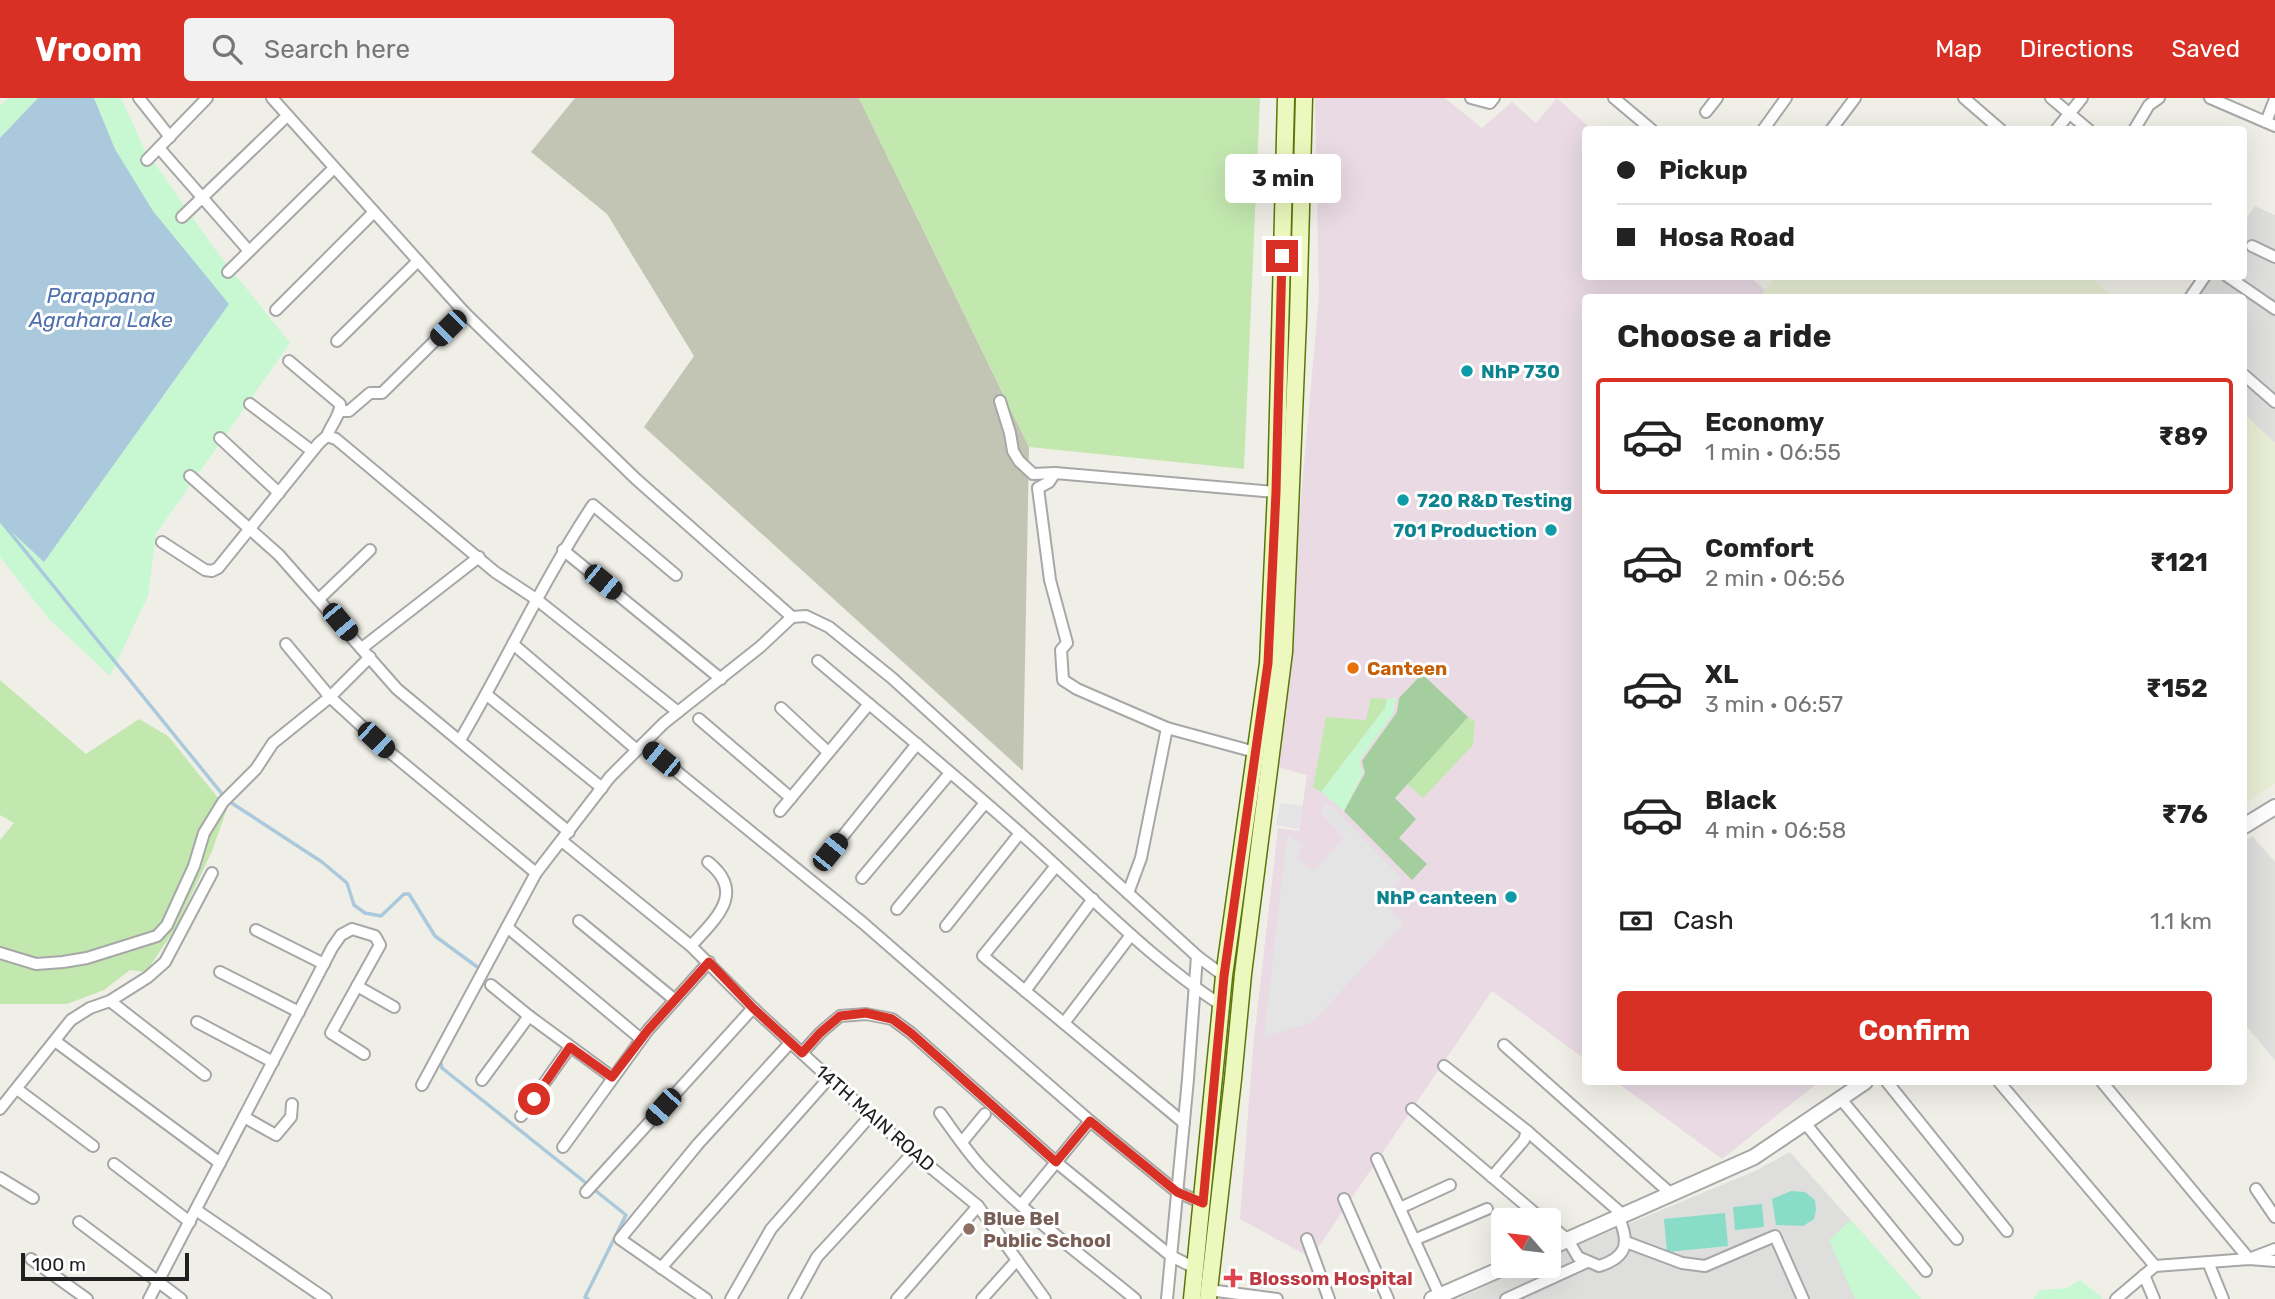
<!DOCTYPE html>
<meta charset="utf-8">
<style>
:root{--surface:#fff;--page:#f2f2f2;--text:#222;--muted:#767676;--line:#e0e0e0;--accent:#d93025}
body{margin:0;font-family:Rubik,sans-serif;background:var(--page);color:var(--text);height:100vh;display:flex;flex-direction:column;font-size:26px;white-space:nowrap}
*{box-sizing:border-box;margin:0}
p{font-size:23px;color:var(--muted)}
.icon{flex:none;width:38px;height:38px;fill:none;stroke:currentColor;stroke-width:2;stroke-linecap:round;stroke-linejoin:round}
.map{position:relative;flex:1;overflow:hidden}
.side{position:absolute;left:1582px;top:196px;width:665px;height:791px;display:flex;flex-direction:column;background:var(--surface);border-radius:7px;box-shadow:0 7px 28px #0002}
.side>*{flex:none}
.hud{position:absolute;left:1582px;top:28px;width:665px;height:154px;border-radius:7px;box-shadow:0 7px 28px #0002;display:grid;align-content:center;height:154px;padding:0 35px;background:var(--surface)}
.needle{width:46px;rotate:298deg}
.controls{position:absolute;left:1491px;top:1110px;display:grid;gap:14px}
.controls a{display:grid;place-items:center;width:70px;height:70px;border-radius:7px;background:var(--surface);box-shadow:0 7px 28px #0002;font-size:35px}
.scale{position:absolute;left:21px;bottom:18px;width:168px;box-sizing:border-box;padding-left:7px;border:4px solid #202020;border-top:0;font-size:19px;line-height:24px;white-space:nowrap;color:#202020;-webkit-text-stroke:5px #fff;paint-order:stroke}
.end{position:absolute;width:32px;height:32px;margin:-16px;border:9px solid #d93025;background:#fff;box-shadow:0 0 0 4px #fff}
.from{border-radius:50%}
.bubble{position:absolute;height:49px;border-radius:7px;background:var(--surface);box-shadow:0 7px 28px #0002;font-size:23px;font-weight:700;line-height:49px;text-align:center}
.car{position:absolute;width:21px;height:42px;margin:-21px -10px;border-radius:9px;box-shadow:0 0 5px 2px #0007;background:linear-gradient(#222 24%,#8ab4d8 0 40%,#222 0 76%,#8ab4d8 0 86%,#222 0)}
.hud b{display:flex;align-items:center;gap:24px;height:66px;font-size:26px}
.hud b+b{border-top:2px solid var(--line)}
.hud i{width:18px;height:18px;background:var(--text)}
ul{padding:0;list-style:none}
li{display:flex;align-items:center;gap:21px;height:116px;margin:0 14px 10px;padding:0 21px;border:4px solid transparent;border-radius:7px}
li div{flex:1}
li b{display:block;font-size:26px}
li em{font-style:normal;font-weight:700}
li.current{border-color:var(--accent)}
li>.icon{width:63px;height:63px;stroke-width:1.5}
h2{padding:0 35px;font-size:32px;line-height:84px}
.pay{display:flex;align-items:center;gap:18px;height:77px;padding:0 35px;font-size:26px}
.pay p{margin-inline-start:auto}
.action{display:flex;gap:14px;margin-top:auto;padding:14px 35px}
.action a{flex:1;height:80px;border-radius:7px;background:var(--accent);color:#fff;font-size:28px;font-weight:700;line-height:80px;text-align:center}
header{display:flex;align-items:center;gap:42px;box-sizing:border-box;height:98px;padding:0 35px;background:var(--accent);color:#fff}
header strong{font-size:33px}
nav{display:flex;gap:38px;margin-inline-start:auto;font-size:24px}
.search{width:490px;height:63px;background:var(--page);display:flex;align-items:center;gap:18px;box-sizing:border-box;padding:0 24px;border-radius:7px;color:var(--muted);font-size:26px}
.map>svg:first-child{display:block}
.residential{fill:#dededd}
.industrial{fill:#e9dae4}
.construction{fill:#c2c5b3}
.farmland{fill:#e8eed4}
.grass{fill:#c3e8af}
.forest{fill:#a5ce9e}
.park{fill:#c7f8d2}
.pitch{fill:#88dcc8}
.parking{fill:#e4e4e4}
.water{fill:#aac9dc}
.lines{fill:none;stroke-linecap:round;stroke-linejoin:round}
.stream{stroke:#aac9dc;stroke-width:3.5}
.minor-casing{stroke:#a7a7a7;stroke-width:14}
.tertiary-casing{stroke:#a7a7a7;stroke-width:18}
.secondary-casing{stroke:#5a7609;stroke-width:19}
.minor{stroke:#fff;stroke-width:10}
.tertiary{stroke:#fff;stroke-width:14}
.secondary{stroke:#ecf8be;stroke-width:16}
.route{stroke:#d93025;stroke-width:9}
.culture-dot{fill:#0f9aa8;stroke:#fff;stroke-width:2.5}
.food-dot{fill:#e8710a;stroke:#fff;stroke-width:2.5}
.education-dot{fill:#8d6e63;stroke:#fff;stroke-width:2.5}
.health-dot{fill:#e0444e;stroke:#fff;stroke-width:2.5}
.labels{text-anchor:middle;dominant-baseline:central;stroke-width:6;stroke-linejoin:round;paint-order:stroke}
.culture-label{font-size:19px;font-weight:bold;fill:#0d838f;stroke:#fff;text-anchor:start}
.food-label{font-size:19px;font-weight:bold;fill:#c56008;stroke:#fff;text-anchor:start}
.street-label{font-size:19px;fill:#202020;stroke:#fff}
.education-label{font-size:19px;font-weight:bold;fill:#785e54;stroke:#fff;text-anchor:start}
.health-label{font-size:19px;font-weight:bold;fill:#be3a42;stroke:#fff;text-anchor:start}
.water-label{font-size:21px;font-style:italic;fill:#4f70ae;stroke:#fff}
</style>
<header>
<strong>Vroom</strong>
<div class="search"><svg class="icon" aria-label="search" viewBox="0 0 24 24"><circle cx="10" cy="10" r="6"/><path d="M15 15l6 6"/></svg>Search here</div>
<nav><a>Map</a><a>Directions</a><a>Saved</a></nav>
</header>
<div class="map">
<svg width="2275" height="1201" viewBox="0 0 2275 1201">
<rect width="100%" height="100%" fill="#f0efe7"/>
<g class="residential">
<polygon points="2255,108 2275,117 2275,345 2244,316 2244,200 2185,200 2202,179 2244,178 2244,124"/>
<polygon points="2252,738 2275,764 2275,962 2244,925 2244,743"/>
<polygon points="1790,1054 1921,1201 1457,1201 1531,1167 1549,1167 1549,1159 1755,1073"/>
</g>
<g class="industrial">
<polygon points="1315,0 1445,0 1482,30 1512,4 1536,25 1557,0 1591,31 1586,32 1586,178 1750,179 1765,192 1759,200 1586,200 1585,961 1492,893 1311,1160 1240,1121 1253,950 1278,730 1299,733 1307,677 1277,669 1319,198"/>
<polygon points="1616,984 1819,984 1722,1061"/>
</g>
<polygon class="construction" points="575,0 859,0 1029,349 1023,673 644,329 694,258 607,116 531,54"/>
<g class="farmland">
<polygon points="1777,179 2090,179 2113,199 1759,199"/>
<polygon points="2244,316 2275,345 2275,686 2244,706"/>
</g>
<g class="grass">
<polygon points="859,0 1260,0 1244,371 1029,349"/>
<polygon points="0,582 86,656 139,621 168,638 227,711 212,753 177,828 146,874 130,872 104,892 67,906 0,906 0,742 14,725 0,717"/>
<polygon points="1371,600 1387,601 1385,610 1321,694 1313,689 1326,619 1366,622"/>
<polygon points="1468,619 1475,624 1473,647 1423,700 1407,686"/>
</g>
<polygon class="forest" points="1422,576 1468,619 1395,700 1416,721 1399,740 1427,766 1412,782 1344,713 1365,675 1362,663 1397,614 1399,600"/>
<g class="park">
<polygon points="8,0 38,0 0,40 0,8"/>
<polygon points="94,0 121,0 144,50 217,154 290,245 156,436 148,498 110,578 49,521 0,459 0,423 44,464 228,207 153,113 115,51"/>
<polygon points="1396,600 1393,616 1359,663 1363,675 1344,713 1321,694 1385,610 1387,601"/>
<polygon points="1851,1122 1921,1201 1855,1201 1829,1142"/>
<polygon points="2080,1182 2102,1199 2101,1201 2033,1201 2041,1192 2067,1190"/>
</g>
<g class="pitch">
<polygon points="1791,1093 1805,1094 1815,1102 1816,1112 1814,1121 1803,1128 1776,1127 1772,1101"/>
<polygon points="1762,1106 1764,1129 1735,1132 1733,1109"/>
<polygon points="1725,1115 1728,1148 1667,1154 1664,1121"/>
</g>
<g class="parking">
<polygon points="1327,704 1402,780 1382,804 1404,825 1313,924 1264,939 1287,737 1303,746 1298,760 1313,773 1344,740 1320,714"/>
<polygon points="1280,705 1303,708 1299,731 1276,727"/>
</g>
<polygon class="water" points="38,0 94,0 115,51 153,113 229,206 44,464 0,423 0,40"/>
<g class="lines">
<g class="stream">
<polyline points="0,422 227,702 322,764 347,785 354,807 365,815 381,818 404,796 409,796 435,838 480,871"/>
<polyline points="440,961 442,970 626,1117 585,1199 588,1201"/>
</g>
<defs>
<g id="minor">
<polyline points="139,0 170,39"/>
<polyline points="272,0 464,214 636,381 792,519"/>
<polyline points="1471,0 1490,5 1494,0"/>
<polyline points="1614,0 1652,32"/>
<polyline points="1964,0 2001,32"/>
<polyline points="2051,0 2089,32"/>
<polyline points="2210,0 2275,28"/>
<polyline points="1706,14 1717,0"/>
<polyline points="2266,24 2275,1"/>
<polyline points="1763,32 1786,0"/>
<polyline points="1831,32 1855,0"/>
<polyline points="2056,32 2082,0"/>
<polyline points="2134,32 2149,7 2159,0"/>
<polyline points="159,50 249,153"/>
<polyline points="147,62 207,0"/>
<polyline points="182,119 287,18"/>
<polyline points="2252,148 2275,159"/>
<polyline points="228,174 334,70"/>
<polyline points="2227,178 2275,211"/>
<polyline points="2190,200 2205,178"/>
<polyline points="276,212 374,114"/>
<polyline points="337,243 418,163"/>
<path d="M289,263L340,306C341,317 330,328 327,338"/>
<polyline points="2244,277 2275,304"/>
<polyline points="1000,303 1010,335 1013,353 1019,363 1033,376 1055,375"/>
<polyline points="250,306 312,353"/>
<polyline points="340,313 349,313 370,295 382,295 464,214"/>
<polyline points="220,340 279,395"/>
<polyline points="190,378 279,457 397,591 569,734"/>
<polyline points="162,444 205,472 212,473 218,470 319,345 327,338 336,341 495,474 536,501 678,614"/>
<polyline points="563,452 721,581"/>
<polyline points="319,501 370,452"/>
<polyline points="286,546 330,599 392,656 536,775"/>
<polyline points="513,546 637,652"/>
<polyline points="362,550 479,459"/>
<path d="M818,563C885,620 954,676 1020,735C1086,793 1147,859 1221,907"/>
<polyline points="487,597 602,690"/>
<polyline points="781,610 828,654"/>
<polyline points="699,621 791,700"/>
<polyline points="1167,630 1255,654"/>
<path d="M460,642C506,564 543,482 593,407L676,477"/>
<polyline points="643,646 863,825 1090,1023 1177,1094 1203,1105"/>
<polyline points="780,713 869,606"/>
<polyline points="562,743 691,848 753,910 829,980 913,1055 978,1108 1045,1201"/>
<polyline points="830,754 917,646"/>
<polyline points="1056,768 983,858 1184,1025"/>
<polyline points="862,780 950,675"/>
<polyline points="1128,795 1141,760 1167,630 1077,591 1063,582 1061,552 1067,545 1050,482 1038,390 1049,384 1055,375 1276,394"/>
<polyline points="897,811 985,705"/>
<polyline points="579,823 675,902"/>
<polyline points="946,828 1020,735"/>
<polyline points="507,829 641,941"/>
<polyline points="256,832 324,866"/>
<path d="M691,848C715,821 747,795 708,764"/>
<polyline points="0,855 36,866 63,864 87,860 157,838 167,827 194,768 204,735 223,704 256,671 273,645 330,599 370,559"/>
<polyline points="220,874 299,914"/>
<polyline points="491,887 529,918 612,979"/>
<polyline points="357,888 394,909"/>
<polyline points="1025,893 1093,801"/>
<polyline points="110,903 148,879 165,864 212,775"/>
<polyline points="197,924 273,964"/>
<polyline points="1064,925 1131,837"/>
<polyline points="55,943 220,1065"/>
<polyline points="1504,947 1670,1095"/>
<polyline points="802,955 820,935 840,918 866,916 892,921 911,935 1056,1064 1171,1158 1197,1171"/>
<polyline points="1444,968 1527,1033 1524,1042 1492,1079"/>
<polyline points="482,982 529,918"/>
<polyline points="1887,984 2007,1133"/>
<polyline points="1999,984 2155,1168 2249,1161 2275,1163"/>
<polyline points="2102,984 2249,1161 2275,1151"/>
<polyline points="422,987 536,775 610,679 664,625 760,549 792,519 806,518 829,529 892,580 1197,858 1224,878"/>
<polyline points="17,991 93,1048"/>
<polyline points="1840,1000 1957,1141"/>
<polyline points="0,1011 71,922 90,910 110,903 205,977"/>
<polyline points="1412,1011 1543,1122"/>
<path d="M940,1015C954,1034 967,1054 983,1071C1029,1119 1084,1159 1135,1201"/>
<polyline points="521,1018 570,949"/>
<polyline points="244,1019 276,1037 291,1019 292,1006"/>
<polyline points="1805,1025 1926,1173"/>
<polyline points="1527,1033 1622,1116"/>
<polyline points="962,1044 985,1016"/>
<polyline points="563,1049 648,932 709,864"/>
<polyline points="1377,1061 1440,1198"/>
<polyline points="114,1066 190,1124"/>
<polyline points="0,1080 33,1100"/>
<polyline points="2256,1091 2275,1119"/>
<polyline points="586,1094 753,910"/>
<polyline points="1344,1101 1388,1201"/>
<polyline points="1021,1107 1090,1023"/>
<polyline points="1400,1110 1450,1087"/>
<polyline points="196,1112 326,1201"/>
<polyline points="79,1124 181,1201"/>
<path d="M1549,1126L1568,1142L1578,1159L1599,1168C1628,1159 1630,1144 1618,1118"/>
<polyline points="1307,1141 1329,1201"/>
<polyline points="1414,1142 1487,1111"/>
<polyline points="1626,1144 1682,1165 1705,1168 1775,1138 1803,1201"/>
<polyline points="31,1161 87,1201"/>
<polyline points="2208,1164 2223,1201"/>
<polyline points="661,1170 829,980"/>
<polyline points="2144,1177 2154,1201"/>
<polyline points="1209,1192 1277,1201"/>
<polyline points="149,1201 332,850 341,837 352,831 375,838 380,847 331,935 364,956"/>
<polyline points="706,1201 620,1141 698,1046 790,945"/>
<polyline points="731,1201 771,1131 871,1017"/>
<polyline points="794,1201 817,1159 913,1055"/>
<polyline points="897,1201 978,1108"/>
<polyline points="982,1201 1017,1162"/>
<polyline points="1167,1201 1188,981 1197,858"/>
<polyline points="1506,1201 1587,1164"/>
<polyline points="2116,1201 2155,1168"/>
</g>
<g id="tertiary">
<polyline points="2244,728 2275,709"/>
<polyline points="1549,1150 1754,1059 1865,984"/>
<polyline points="1432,1201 1510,1167"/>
</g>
<g id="secondary">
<polyline points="1192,1201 1224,878 1268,565 1276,394 1286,0"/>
<polyline points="1208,1201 1233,981 1243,876 1284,554 1298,221 1304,0"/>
</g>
</defs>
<use href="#minor" class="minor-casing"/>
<use href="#tertiary" class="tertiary-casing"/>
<use href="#secondary" class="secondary-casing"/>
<use href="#minor" class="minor"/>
<use href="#tertiary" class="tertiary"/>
<use href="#secondary" class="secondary"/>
</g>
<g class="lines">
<polyline class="route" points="534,1001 570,949 612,979 648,932 709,864 753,910 802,955 820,935 840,918 866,915 892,921 911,935 1056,1064 1090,1023 1177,1094 1203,1105 1224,878 1268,565 1276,394 1282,158"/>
</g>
<g class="culture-dot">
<circle cx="1467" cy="273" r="7"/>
<circle cx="1403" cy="402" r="7"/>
<circle cx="1551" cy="432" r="7"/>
<circle cx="1511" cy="799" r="7"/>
</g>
<circle class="food-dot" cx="1353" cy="570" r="7"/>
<circle class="education-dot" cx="969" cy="1131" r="7"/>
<path class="health-dot" d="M1229.5 1169.5h7v7h7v7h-7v7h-7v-7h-7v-7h7z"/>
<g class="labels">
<g class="culture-label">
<text x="1481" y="273">NhP 730</text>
<text x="1417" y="402">720 R&amp;D Testing</text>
<text x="1537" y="432" text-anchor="end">701 Production</text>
<text x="1497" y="799" text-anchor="end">NhP canteen</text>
</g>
<g class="food-label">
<text x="1367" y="570">Canteen</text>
</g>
<g class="street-label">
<text transform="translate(875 1020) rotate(41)">14TH MAIN ROAD</text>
</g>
<g class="education-label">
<text x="983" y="1120">Blue Bel<tspan x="983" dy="22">Public School</tspan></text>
</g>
<g class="health-label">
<text x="1249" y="1180">Blossom Hospital</text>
</g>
<g class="water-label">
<text x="101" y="197">Parappana<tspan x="101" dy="24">Agrahara Lake</tspan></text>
</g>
</g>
</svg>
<div class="controls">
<a><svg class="needle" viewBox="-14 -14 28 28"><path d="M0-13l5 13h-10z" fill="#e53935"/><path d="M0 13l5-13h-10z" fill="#767676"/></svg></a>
</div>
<div class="scale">100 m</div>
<i class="end from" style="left:534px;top:1001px"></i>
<i class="end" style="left:1282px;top:158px"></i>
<div class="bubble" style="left:1225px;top:56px;width:116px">3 min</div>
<i class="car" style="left:448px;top:230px;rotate:225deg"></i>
<i class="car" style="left:603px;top:484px;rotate:129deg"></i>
<i class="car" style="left:340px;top:524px;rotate:140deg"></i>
<i class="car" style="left:376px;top:642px;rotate:133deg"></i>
<i class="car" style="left:661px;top:661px;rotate:309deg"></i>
<i class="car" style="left:830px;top:754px;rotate:39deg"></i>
<i class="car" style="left:663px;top:1009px;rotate:222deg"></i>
<div class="hud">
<b><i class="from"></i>Pickup</b>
<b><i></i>Hosa Road</b>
</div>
<section class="side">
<h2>Choose a ride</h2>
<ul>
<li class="current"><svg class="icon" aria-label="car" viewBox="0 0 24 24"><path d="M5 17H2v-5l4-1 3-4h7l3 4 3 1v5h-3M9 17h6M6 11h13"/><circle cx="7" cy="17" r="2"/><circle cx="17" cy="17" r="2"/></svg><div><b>Economy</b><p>1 min · 06:55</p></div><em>₹89</em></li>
<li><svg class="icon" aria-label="car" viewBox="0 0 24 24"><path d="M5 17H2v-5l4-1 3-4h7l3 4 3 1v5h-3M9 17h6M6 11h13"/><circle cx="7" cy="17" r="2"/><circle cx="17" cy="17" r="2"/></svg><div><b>Comfort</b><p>2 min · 06:56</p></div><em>₹121</em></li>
<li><svg class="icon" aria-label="car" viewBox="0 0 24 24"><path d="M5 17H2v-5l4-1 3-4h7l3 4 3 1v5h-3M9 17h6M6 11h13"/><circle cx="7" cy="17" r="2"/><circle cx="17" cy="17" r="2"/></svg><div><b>XL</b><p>3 min · 06:57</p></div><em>₹152</em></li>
<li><svg class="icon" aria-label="car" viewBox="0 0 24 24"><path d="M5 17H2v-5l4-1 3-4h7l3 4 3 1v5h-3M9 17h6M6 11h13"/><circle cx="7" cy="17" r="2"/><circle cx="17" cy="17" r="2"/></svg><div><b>Black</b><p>4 min · 06:58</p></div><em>₹76</em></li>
</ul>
<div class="pay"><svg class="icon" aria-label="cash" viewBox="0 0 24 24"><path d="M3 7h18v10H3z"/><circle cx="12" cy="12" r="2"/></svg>Cash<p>1.1 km</p></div>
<div class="action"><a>Confirm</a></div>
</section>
</div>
